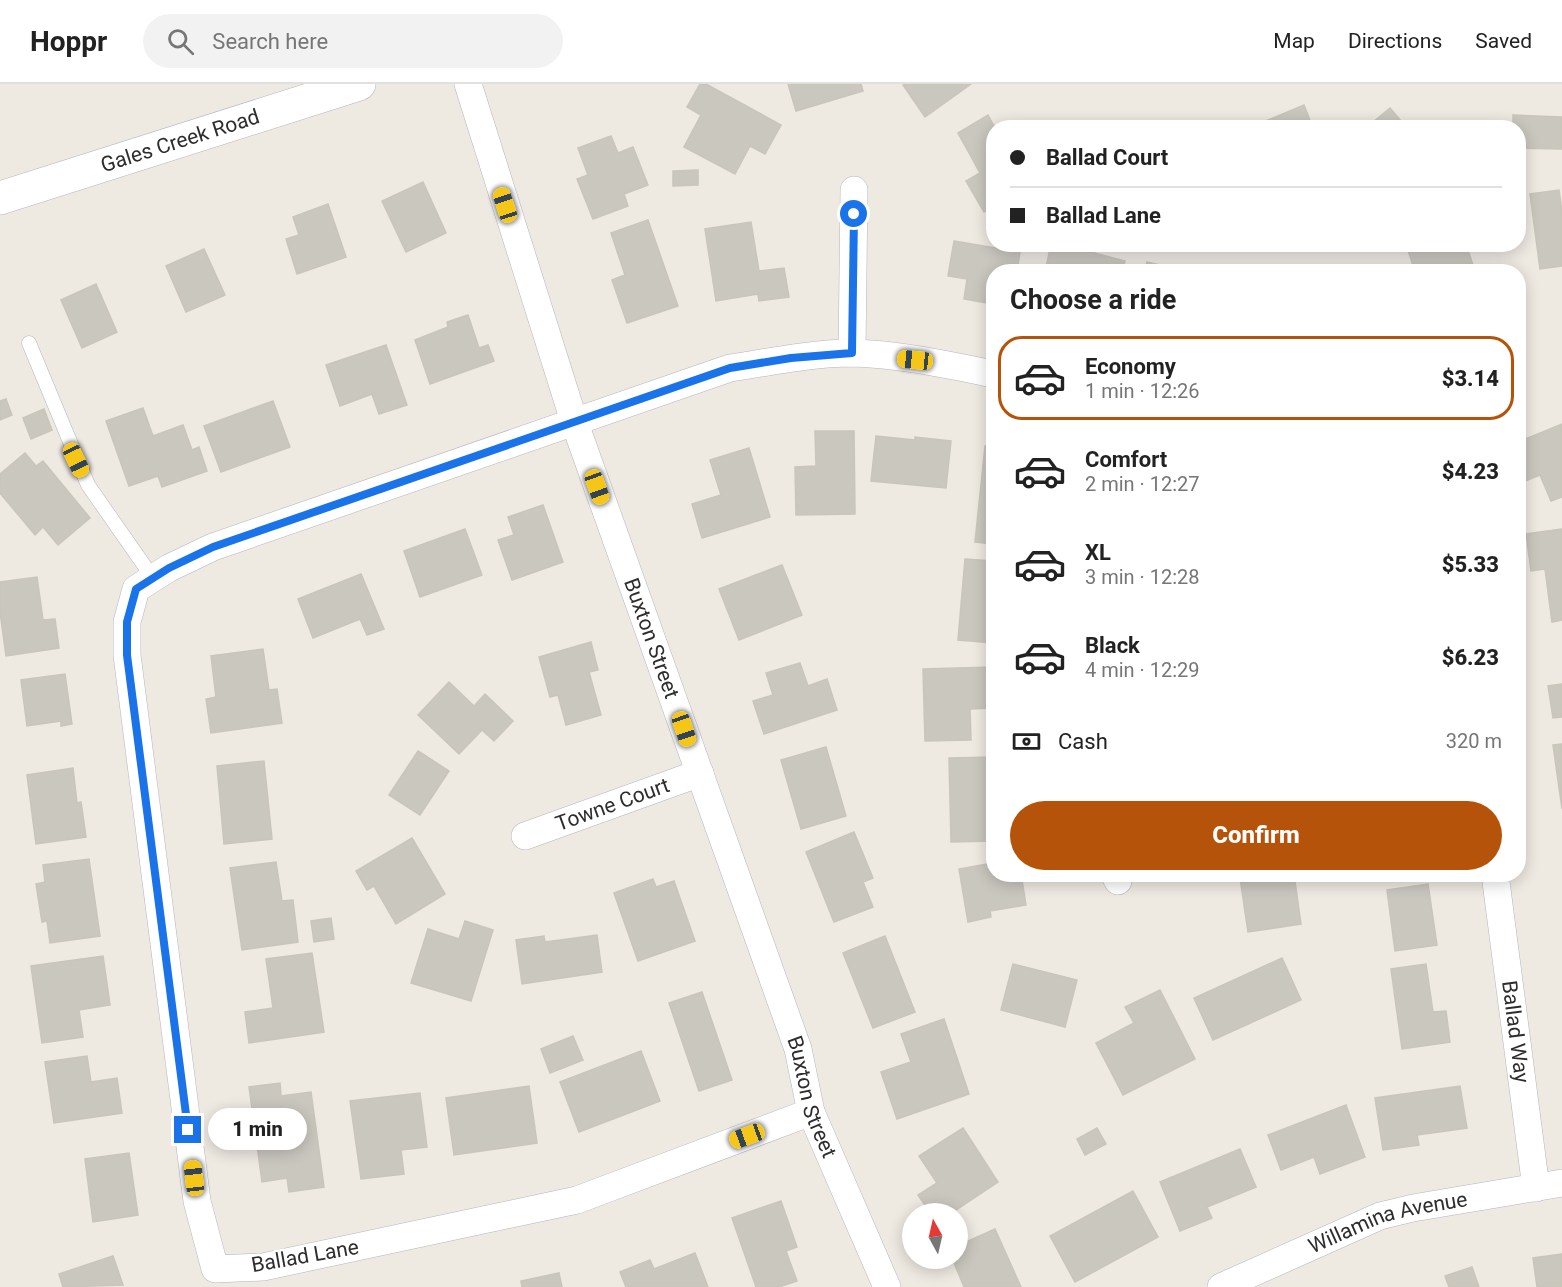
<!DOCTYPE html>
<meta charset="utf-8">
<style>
:root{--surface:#fff;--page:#f2f2f2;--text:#222;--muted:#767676;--line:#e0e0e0;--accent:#b45309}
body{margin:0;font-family:Roboto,sans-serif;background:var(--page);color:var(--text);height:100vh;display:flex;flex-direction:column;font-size:22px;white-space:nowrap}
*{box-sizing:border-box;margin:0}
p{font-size:20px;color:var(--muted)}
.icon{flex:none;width:33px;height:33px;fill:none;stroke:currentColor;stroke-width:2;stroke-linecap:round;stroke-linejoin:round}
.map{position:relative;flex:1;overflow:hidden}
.details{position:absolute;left:986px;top:180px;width:540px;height:618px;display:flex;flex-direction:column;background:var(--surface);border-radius:24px;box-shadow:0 3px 15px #0003}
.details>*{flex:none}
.guide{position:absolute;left:986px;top:36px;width:540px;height:132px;border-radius:24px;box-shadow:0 3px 15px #0003;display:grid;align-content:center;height:132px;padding:0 24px;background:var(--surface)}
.needle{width:39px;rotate:352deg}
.controls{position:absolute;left:902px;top:1119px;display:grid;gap:12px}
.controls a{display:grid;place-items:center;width:66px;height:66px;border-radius:50%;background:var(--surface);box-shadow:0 3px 15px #0003;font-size:30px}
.end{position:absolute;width:27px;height:27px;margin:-14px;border:8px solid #1a73e8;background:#fff;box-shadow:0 0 0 3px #fff}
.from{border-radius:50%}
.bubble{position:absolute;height:42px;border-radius:21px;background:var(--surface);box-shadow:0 3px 15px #0003;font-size:20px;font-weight:800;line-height:42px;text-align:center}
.car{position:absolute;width:18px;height:36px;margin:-18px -9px;border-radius:8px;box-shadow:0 0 4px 2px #0007;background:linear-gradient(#f5c518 24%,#345 0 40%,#f5c518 0 76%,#345 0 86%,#f5c518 0)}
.guide b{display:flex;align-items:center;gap:21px;height:57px;font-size:22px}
.guide b+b{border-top:2px solid var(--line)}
.guide i{width:15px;height:15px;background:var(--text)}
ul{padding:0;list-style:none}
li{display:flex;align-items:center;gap:18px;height:84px;margin:0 12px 9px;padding:0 12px;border:3px solid transparent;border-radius:24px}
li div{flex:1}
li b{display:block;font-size:22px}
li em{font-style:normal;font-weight:800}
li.active{border-color:var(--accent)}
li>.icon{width:54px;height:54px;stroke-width:1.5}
h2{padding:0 24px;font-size:27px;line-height:72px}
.pay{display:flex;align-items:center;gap:15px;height:66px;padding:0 24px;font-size:22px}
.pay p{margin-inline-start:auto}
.primary-button{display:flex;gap:12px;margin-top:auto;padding:12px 24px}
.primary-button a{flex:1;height:69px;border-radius:36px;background:var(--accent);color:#fff;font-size:24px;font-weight:800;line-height:69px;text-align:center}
header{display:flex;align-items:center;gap:36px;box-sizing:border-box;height:84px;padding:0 30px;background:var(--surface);border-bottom:2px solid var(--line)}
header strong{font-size:28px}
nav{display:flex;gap:33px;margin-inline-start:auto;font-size:21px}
.search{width:420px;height:54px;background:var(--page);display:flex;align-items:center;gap:15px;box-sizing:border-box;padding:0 21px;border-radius:33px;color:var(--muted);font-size:22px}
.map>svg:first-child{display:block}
.building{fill:#cac7bf;stroke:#cac5ba;stroke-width:1.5}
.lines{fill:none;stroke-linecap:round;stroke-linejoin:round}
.service-casing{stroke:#b4b6c0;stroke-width:15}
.minor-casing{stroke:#b4b6c0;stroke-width:28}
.secondary-casing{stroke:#b4b6c0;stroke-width:34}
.service{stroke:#fff;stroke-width:14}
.minor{stroke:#fff;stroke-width:27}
.secondary{stroke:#fff;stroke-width:33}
.route{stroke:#1a73e8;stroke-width:8}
.labels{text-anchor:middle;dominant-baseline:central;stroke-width:5;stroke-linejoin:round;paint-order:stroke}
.street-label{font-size:21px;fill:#2d2d2d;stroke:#fff}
</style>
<header>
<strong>Hoppr</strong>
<div class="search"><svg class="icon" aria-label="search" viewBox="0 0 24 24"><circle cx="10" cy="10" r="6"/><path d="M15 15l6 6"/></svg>Search here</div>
<nav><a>Map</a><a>Directions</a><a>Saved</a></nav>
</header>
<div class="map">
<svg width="1562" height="1203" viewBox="0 0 1562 1203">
<rect width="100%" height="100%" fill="#eee9e1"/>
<g class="building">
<polygon points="700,0 706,0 781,41 765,70 750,62 735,90 684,63 701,31 687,23"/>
<polygon points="788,0 861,0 863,7 796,27"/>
<polygon points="905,0 971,0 925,33 903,1"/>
<polygon points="1304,21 1313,44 1249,44"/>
<polygon points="1390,24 1407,44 1366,44"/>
<polygon points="988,31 995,44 993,44 993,122 984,128 966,97 980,89 958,49"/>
<polygon points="1513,31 1562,33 1562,65 1518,64 1518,44 1513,44"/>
<polygon points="611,52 618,69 633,63 648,101 624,110 628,122 593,135 577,95 588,91 578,64"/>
<polygon points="698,86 698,101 673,102 673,87"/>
<polygon points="423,98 446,149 406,168 382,117"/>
<polygon points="1559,106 1562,128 1562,182 1540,185 1530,110"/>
<polygon points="328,120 346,173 297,190 286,155 299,151 293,133"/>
<polygon points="648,136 678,222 627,239 612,196 625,191 611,149"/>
<polygon points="751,138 759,187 784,184 789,213 759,217 758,210 716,217 705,145"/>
<polygon points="954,157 1020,168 1017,188 993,188 993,220 964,215 967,195 948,192"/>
<polygon points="1051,160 1060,160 1125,177 1122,188 1045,188"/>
<polygon points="1406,160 1466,160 1474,184 1462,188 1415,188"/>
<polygon points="204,165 225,211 186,228 166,182"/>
<polygon points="1147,178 1189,188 1144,188"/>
<polygon points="96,200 117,248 82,264 61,216"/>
<polygon points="468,231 479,264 488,261 494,277 430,300 415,256 448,243 447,238"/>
<polygon points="386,261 407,321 379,330 372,310 340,322 326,281"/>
<polygon points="6,315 12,331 0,336 0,317"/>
<polygon points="273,317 290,363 221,388 204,342"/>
<polygon points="143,324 153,352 183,341 192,366 199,363 207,387 162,403 158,392 129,402 106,337"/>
<polygon points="44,325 52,346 31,355 23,334"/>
<polygon points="1562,340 1562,413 1551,417 1540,391 1518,400 1518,358"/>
<polygon points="815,347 854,347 855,430 796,431 795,383 816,382"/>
<polygon points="876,352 915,356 915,353 951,357 946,404 871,397"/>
<polygon points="985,362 993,363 993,460 975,458"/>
<polygon points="749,364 770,433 702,454 692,420 721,411 710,376"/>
<polygon points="25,369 36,382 43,377 90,434 58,461 43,443 35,451 0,409 0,390"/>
<polygon points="543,421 563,478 512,496 498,456 514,451 508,433"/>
<polygon points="465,445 482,491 420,513 404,467"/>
<polygon points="1562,445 1562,536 1552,538 1545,485 1531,487 1526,450"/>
<polygon points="965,475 993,477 993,559 958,556"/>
<polygon points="782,481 802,531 739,556 719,505"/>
<polygon points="361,490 384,545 367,551 360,535 313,554 298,515"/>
<polygon points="37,493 43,536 55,535 59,564 6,572 0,528 0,498"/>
<polygon points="591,558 598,586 589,588 601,631 566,641 558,611 550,613 539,573"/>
<polygon points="263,565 269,606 277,605 282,639 211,649 206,615 216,613 211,572"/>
<polygon points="800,579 808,602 827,595 837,626 764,650 753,617 773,611 766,589"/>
<polygon points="993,583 993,624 970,625 971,656 925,657 923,585"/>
<polygon points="65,590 72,640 61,642 61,637 27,642 21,596"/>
<polygon points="449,598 474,622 485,610 513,637 494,657 482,646 459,670 418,631"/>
<polygon points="1562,600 1562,633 1553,634 1548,602"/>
<polygon points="1562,660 1562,725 1553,661"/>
<polygon points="826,663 846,732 801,745 781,676"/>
<polygon points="418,667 449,687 420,731 389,711"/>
<polygon points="993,673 993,757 951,758 949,674"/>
<polygon points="264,677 272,755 224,760 217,682"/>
<polygon points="73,684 77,719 81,718 86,753 36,760 27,691"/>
<polygon points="854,748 873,794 863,798 873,823 834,838 806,768"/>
<polygon points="412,754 445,810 396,840 374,802 367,806 356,787"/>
<polygon points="89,775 100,852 50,859 47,837 42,838 36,800 45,798 43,781"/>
<polygon points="276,778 282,817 293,816 298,858 242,866 230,784"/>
<polygon points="993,779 993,790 1021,790 1026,821 990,827 991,833 968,838 959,785"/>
<polygon points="1256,790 1294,790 1301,840 1248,848 1240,794"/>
<polygon points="653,795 656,803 674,797 695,857 638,877 614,809"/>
<polygon points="1428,800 1437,861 1395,867 1387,806"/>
<polygon points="331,834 334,855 314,858 311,837"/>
<polygon points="465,837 493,846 471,917 411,899 428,845 459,855"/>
<polygon points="597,851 602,888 522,900 516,856 544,852 545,858"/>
<polygon points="885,852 915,928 873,944 843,869"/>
<polygon points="312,869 324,948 249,959 245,928 273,924 266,875"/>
<polygon points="103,872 110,921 79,926 83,953 42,959 31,882"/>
<polygon points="1282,874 1301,916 1213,956 1194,914"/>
<polygon points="1013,880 1077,896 1065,943 1001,926"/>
<polygon points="1426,880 1433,928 1446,927 1450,958 1402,965 1391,885"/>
<polygon points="1160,906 1195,975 1123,1011 1096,959 1134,939 1125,923"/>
<polygon points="702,908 732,996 699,1007 669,919"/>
<polygon points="944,935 969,1010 897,1035 881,988 911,978 901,950"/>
<polygon points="573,952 583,976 550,989 541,965"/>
<polygon points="641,967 660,1017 579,1048 560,998"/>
<polygon points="87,972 91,998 117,994 122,1029 54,1039 45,978"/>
<polygon points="280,999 281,1012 311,1008 324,1103 289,1108 287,1094 262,1098 249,1003"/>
<polygon points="529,1002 537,1059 454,1071 446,1014"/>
<polygon points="1460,1002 1467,1044 1417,1051 1419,1061 1383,1066 1375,1014"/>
<polygon points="420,1009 427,1063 401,1066 404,1090 361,1095 350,1017"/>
<polygon points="1346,1021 1365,1073 1320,1090 1314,1073 1281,1086 1268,1051"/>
<polygon points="963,1044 998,1098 950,1130 931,1130 918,1111 937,1099 919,1072"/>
<polygon points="1097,1044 1106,1060 1085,1071 1077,1055"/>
<polygon points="1240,1065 1256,1103 1207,1123 1212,1134 1180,1147 1160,1098"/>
<polygon points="129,1069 138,1131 93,1138 85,1075"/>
<polygon points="1133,1107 1158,1153 1075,1198 1050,1152"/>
<polygon points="781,1117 797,1163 786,1167 797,1197 779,1203 756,1203 732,1134"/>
<polygon points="995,1145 1021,1203 964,1203 952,1174 957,1174 957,1162"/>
<polygon points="695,1169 708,1203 626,1203 620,1188 650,1176 654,1185"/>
<polygon points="1562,1170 1562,1203 1537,1203 1533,1174"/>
<polygon points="113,1172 123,1201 63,1203 59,1190"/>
<polygon points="1472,1183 1479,1203 1449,1203 1445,1192"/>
<polygon points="559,1189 562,1203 522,1203 521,1197"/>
</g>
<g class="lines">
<defs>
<polyline id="service" points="29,259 88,401 153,494"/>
<g id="minor">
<path id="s1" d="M468,0L574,337L798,965L811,1028L887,1203"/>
<polyline points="852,269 854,106"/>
<path id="s2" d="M525,752L700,689"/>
<polyline points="1114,790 1118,797"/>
<path id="s3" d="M1495,790L1536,1104"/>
<path d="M811,1028L577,1116L263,1183L215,1185L197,1117L127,571V538L136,505L169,484L213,463L730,284C770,278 812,269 853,269C898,270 949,281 993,290"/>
<path id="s4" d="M1221,1203L1380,1132L1413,1124L1562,1099"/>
</g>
<g id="secondary">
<path id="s5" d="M0,114L359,0"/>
</g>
</defs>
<use href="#service" class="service-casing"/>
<use href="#minor" class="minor-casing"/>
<use href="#secondary" class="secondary-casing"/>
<use href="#service" class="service"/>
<use href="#minor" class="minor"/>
<use href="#secondary" class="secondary"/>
</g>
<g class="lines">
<polyline class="route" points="188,1046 127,571 127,538 136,505 169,484 213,463 730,284 791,274 852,269 854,130"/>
</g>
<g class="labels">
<g class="street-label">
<text stroke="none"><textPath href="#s5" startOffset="189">Gales Creek Road</textPath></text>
<text stroke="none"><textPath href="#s1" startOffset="584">Buxton Street</textPath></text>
<text stroke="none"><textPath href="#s2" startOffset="93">Towne Court</textPath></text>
<text stroke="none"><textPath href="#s3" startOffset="159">Ballad Way</textPath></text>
<text stroke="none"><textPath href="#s1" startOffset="1070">Buxton Street</textPath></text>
<text stroke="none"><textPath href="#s4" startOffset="180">Willamina Avenue</textPath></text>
<text transform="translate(305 1172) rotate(-10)">Ballad Lane</text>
</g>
</g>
</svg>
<div class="controls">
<a><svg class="needle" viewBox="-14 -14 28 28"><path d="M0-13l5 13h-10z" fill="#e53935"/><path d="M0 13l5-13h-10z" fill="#767676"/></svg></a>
</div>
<i class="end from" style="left:854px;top:130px"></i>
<i class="end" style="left:188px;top:1046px"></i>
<div class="bubble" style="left:208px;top:1024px;width:99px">1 min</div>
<i class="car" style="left:505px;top:121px;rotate:342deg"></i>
<i class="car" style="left:915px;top:276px;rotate:276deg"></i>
<i class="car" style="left:76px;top:376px;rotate:155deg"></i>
<i class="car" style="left:597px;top:403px;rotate:160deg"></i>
<i class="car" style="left:684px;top:645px;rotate:161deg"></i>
<i class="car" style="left:747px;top:1052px;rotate:250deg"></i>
<i class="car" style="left:194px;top:1094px;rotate:353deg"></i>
<div class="guide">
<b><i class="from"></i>Ballad Court</b>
<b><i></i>Ballad Lane</b>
</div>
<section class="details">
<h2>Choose a ride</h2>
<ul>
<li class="active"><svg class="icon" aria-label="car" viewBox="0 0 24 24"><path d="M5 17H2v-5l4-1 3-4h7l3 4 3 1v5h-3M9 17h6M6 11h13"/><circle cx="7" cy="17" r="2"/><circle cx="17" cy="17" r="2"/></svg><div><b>Economy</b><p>1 min · 12:26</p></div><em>$3.14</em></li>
<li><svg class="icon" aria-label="car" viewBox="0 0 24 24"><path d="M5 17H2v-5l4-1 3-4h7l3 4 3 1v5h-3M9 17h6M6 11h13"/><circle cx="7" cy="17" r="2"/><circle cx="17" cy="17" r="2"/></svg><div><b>Comfort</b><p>2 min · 12:27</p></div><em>$4.23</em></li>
<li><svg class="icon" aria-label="car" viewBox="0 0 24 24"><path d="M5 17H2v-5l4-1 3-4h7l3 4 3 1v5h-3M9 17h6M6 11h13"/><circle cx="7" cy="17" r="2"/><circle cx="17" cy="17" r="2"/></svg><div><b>XL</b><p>3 min · 12:28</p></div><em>$5.33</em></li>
<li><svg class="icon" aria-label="car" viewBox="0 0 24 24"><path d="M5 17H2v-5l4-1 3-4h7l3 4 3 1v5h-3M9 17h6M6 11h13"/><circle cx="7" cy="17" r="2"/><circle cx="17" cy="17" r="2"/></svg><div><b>Black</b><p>4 min · 12:29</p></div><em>$6.23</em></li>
</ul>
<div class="pay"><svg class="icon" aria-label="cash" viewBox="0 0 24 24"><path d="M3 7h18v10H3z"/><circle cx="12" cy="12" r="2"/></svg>Cash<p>320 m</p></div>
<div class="primary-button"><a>Confirm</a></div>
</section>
</div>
